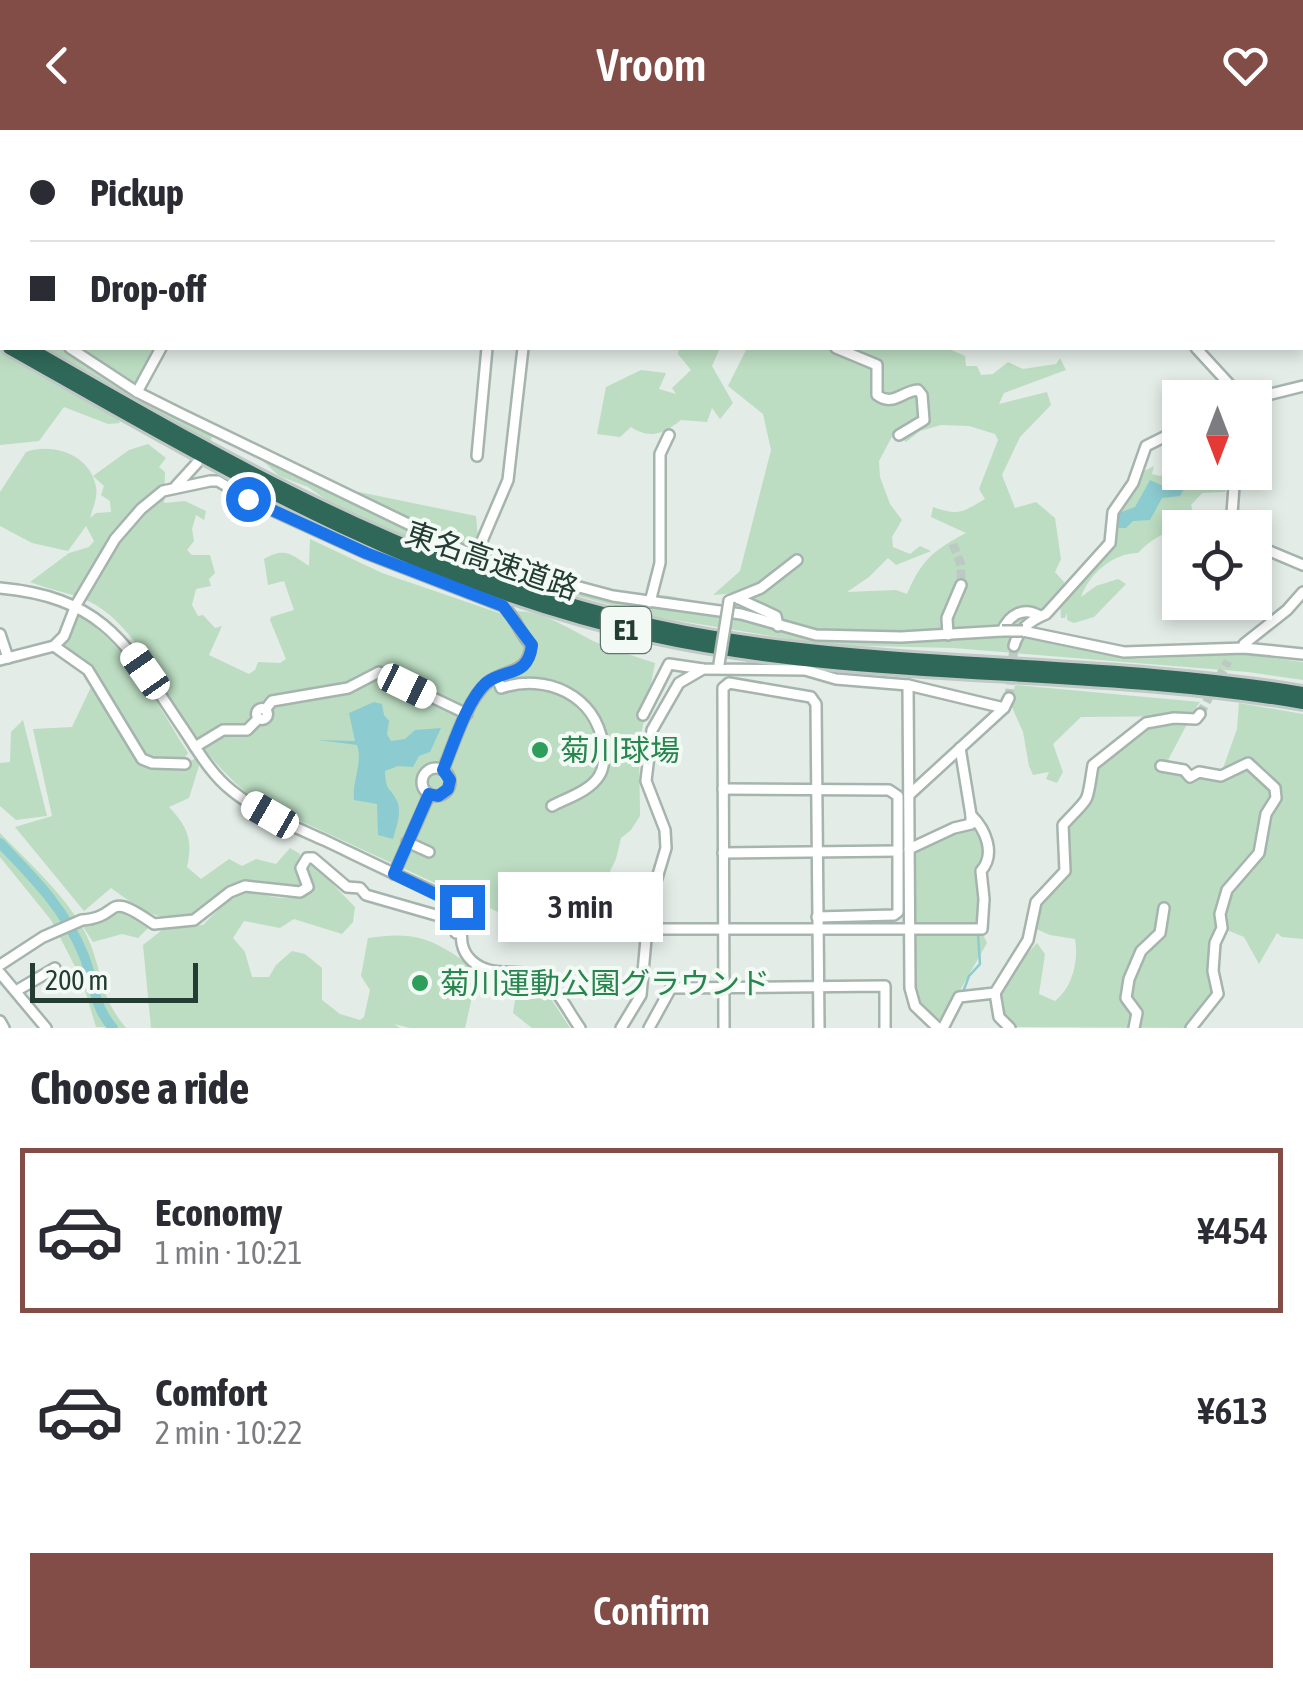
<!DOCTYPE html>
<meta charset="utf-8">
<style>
:root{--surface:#fff;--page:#f7f7f7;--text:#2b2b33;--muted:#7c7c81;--line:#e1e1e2;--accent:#834d47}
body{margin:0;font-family:"Asap Condensed","Noto Sans JP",sans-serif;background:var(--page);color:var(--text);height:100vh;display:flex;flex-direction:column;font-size:38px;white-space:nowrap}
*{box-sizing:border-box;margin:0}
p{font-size:32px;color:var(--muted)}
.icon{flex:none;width:55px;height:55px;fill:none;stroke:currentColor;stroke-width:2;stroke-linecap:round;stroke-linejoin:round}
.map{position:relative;height:898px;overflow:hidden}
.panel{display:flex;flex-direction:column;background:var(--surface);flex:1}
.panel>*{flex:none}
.top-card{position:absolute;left:0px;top:0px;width:1305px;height:220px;box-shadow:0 5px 15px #0003;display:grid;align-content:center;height:220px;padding:0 30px;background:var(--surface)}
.needle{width:65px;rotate:180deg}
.tools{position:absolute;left:1162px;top:250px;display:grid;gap:20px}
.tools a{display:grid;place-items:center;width:110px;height:110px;border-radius:0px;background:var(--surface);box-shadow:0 5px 15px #0003;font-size:50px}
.scale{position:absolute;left:30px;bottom:25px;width:168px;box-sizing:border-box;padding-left:10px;border:5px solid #233d34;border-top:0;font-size:28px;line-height:35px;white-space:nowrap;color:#233d34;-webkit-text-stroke:8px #f3f9f5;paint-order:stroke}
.end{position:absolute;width:45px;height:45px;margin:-22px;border:12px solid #1a73e8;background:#fff;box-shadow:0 0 0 5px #fff}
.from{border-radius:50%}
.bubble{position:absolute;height:70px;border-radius:0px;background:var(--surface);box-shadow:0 5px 15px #0003;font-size:32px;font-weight:600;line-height:70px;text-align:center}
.car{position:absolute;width:30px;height:60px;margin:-30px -15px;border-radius:12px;box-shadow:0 0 8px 2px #0007;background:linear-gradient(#fff 24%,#345 0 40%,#fff 0 76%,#345 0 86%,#fff 0)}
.top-card b{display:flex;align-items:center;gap:35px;height:95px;font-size:38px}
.top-card b+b{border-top:2px solid var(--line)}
.top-card i{width:25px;height:25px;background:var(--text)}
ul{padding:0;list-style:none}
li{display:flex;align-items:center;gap:30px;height:165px;margin:0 20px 15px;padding:0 10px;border:5px solid transparent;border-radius:0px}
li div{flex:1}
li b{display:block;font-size:38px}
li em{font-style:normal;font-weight:600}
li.on{border-color:var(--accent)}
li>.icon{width:90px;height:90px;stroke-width:1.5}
h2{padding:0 30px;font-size:45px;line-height:120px}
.cta{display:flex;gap:20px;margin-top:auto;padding:20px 30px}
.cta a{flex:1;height:115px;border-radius:0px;background:var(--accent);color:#fff;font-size:40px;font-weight:600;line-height:115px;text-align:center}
header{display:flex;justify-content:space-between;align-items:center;height:130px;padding:0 30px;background:var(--accent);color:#fff;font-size:45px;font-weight:600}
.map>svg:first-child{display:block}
.green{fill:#bcddc2;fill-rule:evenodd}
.water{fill:#8ccbd0}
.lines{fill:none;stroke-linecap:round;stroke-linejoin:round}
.stream{stroke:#8ccbd0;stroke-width:2.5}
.river{stroke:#8ccbd0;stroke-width:10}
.minor-tunnel{stroke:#bdc9c3;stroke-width:9;stroke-dasharray:9 4.5;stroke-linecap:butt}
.minor-casing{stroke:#a6b4ae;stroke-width:14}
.highway-casing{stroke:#c1c9c6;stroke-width:18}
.minor{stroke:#fff;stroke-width:9}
.highway{stroke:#2f6858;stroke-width:12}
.minor-bridge-casing{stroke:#a6b4ae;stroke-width:14;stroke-linecap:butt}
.minor-bridge{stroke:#fff;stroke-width:9}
.route{stroke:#1a73e8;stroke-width:12}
.leisure-dot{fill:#2e9e5b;stroke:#f3f9f5;stroke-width:4}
.labels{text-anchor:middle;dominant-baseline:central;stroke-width:8;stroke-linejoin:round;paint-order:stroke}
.shield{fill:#f3f9f5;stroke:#61756e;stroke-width:2.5}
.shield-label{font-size:28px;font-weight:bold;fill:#233d34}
.street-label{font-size:30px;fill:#233d34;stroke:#f3f9f5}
.leisure-label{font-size:30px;fill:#27864d;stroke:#f3f9f5;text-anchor:start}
</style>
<header><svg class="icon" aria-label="back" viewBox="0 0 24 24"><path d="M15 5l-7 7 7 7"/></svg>Vroom<svg class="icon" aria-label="heart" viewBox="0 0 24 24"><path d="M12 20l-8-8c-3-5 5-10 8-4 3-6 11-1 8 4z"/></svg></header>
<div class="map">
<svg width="1303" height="898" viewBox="0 0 1303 898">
<rect width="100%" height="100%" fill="#e3ece7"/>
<g class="green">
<polygon points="44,218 69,218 123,250 77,218 159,218 146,246 133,256 215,302 210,311"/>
<path d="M679,218H720L712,236L733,273L720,289L712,278L707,292L681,290C665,303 650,310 631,297L620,307L597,304L606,257L641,240L666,243L659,259L676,264L672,258L691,240L678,224Z"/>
<path d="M747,218H947L965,226L966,236H977L981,245L993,244L1008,232L1023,239L1056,234L1060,228L1066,240L1004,263L999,274L1047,262L1051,275L1020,307L1002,345L1015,378L1036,372L1055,388L1061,429L1055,442L1064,452V460L1041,480L1020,507L1138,529L1242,524L1303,532V550L1248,542L953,518L826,515L656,487L496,444L383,400L335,376L308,357L279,346L262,330L320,354L476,386L478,409L494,423L609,460L670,466L770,487L738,463L713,465L740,441L771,320L763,284L728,256ZM941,295L969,296L995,304L998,310L979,359L985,369C961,383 959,386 933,377L931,387L966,403C934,420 922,429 907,464L896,460L847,462L869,447L888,428L896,435L931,421L920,416L910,424L893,417L892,407L902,390L890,374L880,347L879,331L895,301L906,312L920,301Z"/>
<polygon points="0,220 118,289 120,293 108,294 64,277 39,311 0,315"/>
<path d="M148,314L166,328L159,337L165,342L164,373L185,371L206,381L204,390L196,385L192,399L194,411L187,420L192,425H210L215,443L209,449L211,456L196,459L192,475L198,486L203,485L215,498L222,496L209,525L249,544L255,540L258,532L280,533L286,529L270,490L271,487L294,480L284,451L268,455L264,429C285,417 291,424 309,436L310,409L382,443L502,484C532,473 567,498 593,511C612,520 635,526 655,533L639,616L640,686L631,700L621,708L616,729L592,779L589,804H582C566,786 535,790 513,789L257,671C226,648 200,617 180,585C156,547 136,500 96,475C78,464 50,460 30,452L69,423L89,417L94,411L86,396L68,421L32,413L0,396V362L26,322C53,312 91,325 96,357C98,368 92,380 90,388L96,383L111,382L110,371L101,365L104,356L93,346L129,320Z"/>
<path d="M1180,317V342L1232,343L1225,362L1202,363L1191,375L1197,396C1172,400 1157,403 1138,423C1113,423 1089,444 1081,467L1096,456L1118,449L1126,454L1094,487L1074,493L1067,490V483L1065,488H1061L1060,473L1112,414L1116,381L1132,363L1142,342L1154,336L1152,344L1160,346L1171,341Z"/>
<path d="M76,483C131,519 154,569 188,623L181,633L149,630L109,566L62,516Z"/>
<path d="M92,555L116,599L145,634L176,639L196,628L199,636L189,668L169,677C188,697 193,710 187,737L201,749L229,729L242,736L256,729L276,734L290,718L300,724L296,739L302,756C281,759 260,747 240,752C228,756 218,766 208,774C170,804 142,780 111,758L84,781L15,697L52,686L33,599L72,597Z"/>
<polygon points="1015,555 1200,572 1190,586 1081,587 1053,614 1063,642 1057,653 1046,649 1049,642 1033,645 1029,636 1023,602 1011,575"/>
<path d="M1239,573L1303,584V809L1282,807L1277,803L1259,834L1244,807L1222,798L1221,806L1212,815L1217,862L1191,898L1012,897C987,861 1012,840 1037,813L1045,824L1039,864L1055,871C1072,858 1079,831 1075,809L1050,805L1034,798L1043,765L1061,752L1067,694L1092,673L1096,642L1100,632L1150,597L1188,592L1165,636L1212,651L1241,636L1222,641L1237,599Z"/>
<polygon points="23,590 47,686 16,690 0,676 0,633 10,632 11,602"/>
<polygon points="974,694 987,719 978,753 981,764 981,800 987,813 943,890 933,888 915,867 914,720"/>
<path d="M0,703C29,733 74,773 90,813C104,849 99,865 126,898L96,897L82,850L51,790L0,727Z"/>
<path d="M314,735L355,777L353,792L342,804L294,789L280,798L244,791L233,808L245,822L252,847H269L276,835L292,821L305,824L322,838V870L340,884L360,890L364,887L370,860L361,846L368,808C420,800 436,811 478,841L465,898H410L394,894L400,898H151L143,815L166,797L203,795L224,774L248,760C270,767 291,773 313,762L307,737Z"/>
<polygon points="119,775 150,796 138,808 122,804 93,812 82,795"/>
<polygon points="517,858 544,858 570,898 532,898 513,883"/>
</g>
<g class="water">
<polygon points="1183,343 1190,348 1180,366 1162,368 1150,390 1133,391 1126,398 1119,398 1116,384 1135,377 1150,350 1161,355 1181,351"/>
<path d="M374,572L382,574L384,585L389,591L387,604L391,611L405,609L415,600L441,598L430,622L419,626L413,637L398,636L385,641C386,662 389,656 396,669C403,680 396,698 393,709L378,705L377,674L354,670C352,651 363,633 357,615L318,610L355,611L349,583Z"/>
</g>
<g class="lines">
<polyline class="stream" points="963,862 969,846 980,834 978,804"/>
<path class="river" d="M0,713C34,748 65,779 84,826C94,851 93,876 113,898"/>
<g class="minor-tunnel">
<polyline points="953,414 961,435 961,455"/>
<polyline points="1009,568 1014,516"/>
<polyline points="1200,584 1228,531"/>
</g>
<defs>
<g id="minor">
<polyline points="502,0 516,2"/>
<polyline points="998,0 1000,2"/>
<polyline points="953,2 957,0"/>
<polyline points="1140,2 1140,0"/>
<polyline points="1257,2 1257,0"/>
<polyline points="0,174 2,175"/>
<path d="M70,218L137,262L179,283L464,421L501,436L613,466L741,484L816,505L901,507L1002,501C1009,485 1023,476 1040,486"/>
<path d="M836,218L877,235V265C893,277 902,261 918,260L922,265L924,290L899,305"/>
<polyline points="1196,218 1242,268"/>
<polyline points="137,262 161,218"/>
<polyline points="1255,268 1303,256"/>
<polyline points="477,326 487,218"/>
<polyline points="176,356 197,333"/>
<polyline points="1231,398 1235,342"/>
<polyline points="1255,415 1303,435"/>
<polyline points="476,425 508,350 523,218"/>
<path d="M0,458C108,468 129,519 184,600C198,621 211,644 231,660C259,683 293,696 326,711C370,732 413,753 458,773C470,788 451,812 472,831C493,850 519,836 541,848C557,857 569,883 580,898"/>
<polyline points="739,469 776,486 778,496"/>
<polyline points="729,471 761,458 797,430"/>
<polyline points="650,472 660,433 660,324 669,305"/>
<polyline points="1023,501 1124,522 1244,518 1303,524"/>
<polyline points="0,504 8,528"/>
<polyline points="948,505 947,488 961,455"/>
<polyline points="1244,514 1287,480 1303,462"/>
<polyline points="54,516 88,540 142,629 152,633 185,634"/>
<path d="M1014,516C1018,500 1031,490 1046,484L1110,413L1113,382L1133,353L1146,316L1180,299"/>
<path d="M0,530L54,516L64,506L76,475L115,409L141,379L163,361L210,351H218L248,369L366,423L503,476C516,487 519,503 531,515C529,545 504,539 487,553C467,570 453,616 443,640"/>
<path d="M497,548L501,558C546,543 596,565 603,615C604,626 605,637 599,646C590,661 567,668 552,676"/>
<polyline points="908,555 910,858 915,876 938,898"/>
<circle cx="262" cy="584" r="5.5"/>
<polyline points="265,580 272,571 348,558 379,542 467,584"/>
<polyline points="643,585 669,534 703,539 805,540 836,549 908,555 1004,578"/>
<polyline points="195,617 223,600 247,600 258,589"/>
<polyline points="1161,636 1184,640 1190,647 1199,642 1221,646 1248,633 1275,658 1276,668 1266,684 1259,723 1227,760 1220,784 1222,798 1215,813 1213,841 1218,864 1191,898"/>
<circle cx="436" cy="652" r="14"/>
<polyline points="723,659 889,660 898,666 898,782 894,785 817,787"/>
<polyline points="909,665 1004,578 1009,568"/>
<polyline points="407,712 429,722"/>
<polyline points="909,719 954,698 971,694 971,685"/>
<polyline points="723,723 898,721"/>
<polyline points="394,744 429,665"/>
<path d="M645,799H982L984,769L981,741C996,724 986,700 971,685L960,618"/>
<path d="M0,835L43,807L82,790C124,787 102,758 154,794L194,790L230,762L245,756L300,762L308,757L301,738L307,728H313L347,757L360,758L366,765L446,788L455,796L456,803"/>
<polyline points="0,843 46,898"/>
<polyline points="16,861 55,838"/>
<polyline points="995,863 999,887 1010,898"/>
<polyline points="0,891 4,898"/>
<polyline points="621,898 641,865 649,775 666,718 665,700 646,651 652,600 679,553 703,539"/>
<polyline points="649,898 671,858 885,856 885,898"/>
<polyline points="724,898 723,565 723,558 729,553 811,567 816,574 819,898"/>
<path d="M943,898L959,867L995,863L1028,810L1036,772L1065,741L1063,695C1091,664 1086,678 1093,635L1146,593L1174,588L1196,589L1200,584"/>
<polyline points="1134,898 1137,883 1126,868 1129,849 1141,821 1160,803 1164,778"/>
</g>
<g id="highway">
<polyline points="0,201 2,202"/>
<path d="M9,218C216,335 413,453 648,505C863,553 1087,536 1303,573"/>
<path d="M29,218C249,345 453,462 708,506C904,540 1106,530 1303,563"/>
</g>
</defs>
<use href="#minor" class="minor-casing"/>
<use href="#highway" class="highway-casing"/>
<use href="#minor" class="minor"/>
<use href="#highway" class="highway"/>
<defs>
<g id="minor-bridge">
<polyline points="1002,501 1023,501"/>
<polyline points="719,534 729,471"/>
</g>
</defs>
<use href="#minor-bridge" class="minor-bridge-casing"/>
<use href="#minor-bridge" class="minor-bridge"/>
</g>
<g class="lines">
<path class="route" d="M248,369L366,423L503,476L532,515C528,548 505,538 486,553C467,570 453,616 443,640L450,650L448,659L438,666L429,664L394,744L462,777"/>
</g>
<g class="leisure-dot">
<circle cx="540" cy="620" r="10"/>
<circle cx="420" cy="853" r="10"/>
</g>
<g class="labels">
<rect class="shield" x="601" y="477" width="50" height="46" rx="8"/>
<g class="shield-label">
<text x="626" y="500">E1</text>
</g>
<g class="street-label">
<text transform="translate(492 430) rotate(19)">東名高速道路</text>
</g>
<g class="leisure-label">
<text x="560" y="620">菊川球場</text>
<text x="440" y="853">菊川運動公園グラウンド</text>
</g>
</g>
</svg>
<div class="tools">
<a><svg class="needle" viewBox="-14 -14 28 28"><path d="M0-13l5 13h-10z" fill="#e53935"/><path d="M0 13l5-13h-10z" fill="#7c7c81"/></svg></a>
<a><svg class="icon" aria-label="locate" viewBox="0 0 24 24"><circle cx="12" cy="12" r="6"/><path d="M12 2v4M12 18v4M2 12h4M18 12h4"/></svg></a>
</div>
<div class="scale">200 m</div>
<i class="end from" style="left:248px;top:369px"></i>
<i class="end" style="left:462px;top:777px"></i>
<div class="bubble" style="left:498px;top:742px;width:165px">3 min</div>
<i class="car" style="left:145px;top:541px;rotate:325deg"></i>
<i class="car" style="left:407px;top:556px;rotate:116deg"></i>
<i class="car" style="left:270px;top:685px;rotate:300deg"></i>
<div class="top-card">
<b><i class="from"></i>Pickup</b>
<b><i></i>Drop-off</b>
</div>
</div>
<section class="panel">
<h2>Choose a ride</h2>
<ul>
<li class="on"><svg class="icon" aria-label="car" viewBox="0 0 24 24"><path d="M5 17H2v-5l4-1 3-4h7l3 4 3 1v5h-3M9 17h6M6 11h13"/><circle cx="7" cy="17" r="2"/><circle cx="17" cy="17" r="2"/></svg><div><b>Economy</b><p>1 min · 10:21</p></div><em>¥454</em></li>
<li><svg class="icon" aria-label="car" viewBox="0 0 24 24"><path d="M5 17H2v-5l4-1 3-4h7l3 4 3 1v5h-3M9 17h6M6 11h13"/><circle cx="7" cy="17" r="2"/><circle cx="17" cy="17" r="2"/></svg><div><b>Comfort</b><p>2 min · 10:22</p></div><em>¥613</em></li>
</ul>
<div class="cta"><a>Confirm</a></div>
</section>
